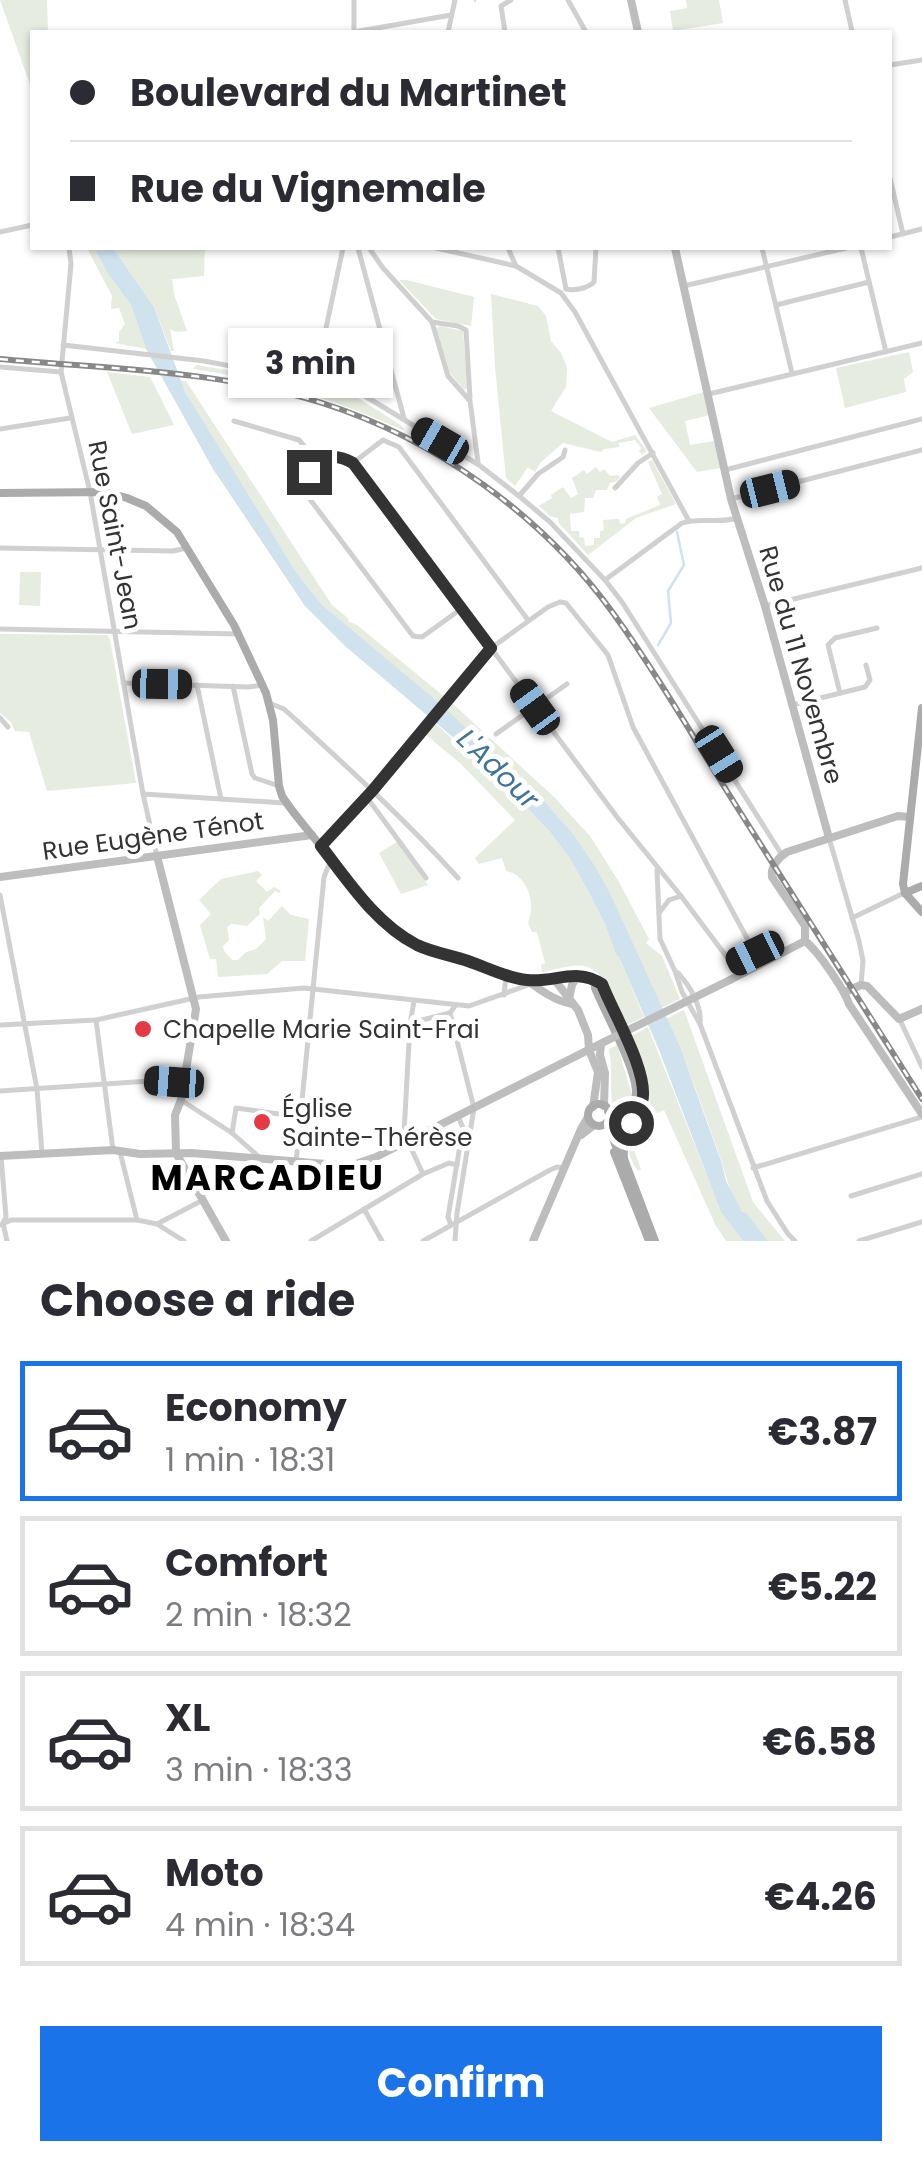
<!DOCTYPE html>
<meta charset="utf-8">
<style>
:root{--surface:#fff;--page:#f7f7f7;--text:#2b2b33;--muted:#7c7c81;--line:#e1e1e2;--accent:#1a73e8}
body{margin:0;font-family:Poppins,sans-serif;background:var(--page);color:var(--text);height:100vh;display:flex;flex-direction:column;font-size:38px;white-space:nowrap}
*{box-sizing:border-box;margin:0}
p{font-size:32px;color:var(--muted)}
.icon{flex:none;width:55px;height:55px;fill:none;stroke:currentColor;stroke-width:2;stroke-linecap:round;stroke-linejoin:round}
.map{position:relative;height:1241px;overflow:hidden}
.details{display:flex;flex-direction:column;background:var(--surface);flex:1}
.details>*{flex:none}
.guide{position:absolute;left:30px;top:30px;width:862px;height:220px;border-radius:0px;box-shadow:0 2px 8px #0004;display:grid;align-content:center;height:220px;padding:0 40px;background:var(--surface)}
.end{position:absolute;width:45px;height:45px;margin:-22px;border:12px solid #333;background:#fff;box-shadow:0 0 0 5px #fff}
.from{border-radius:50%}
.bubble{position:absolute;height:70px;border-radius:0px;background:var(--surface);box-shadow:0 2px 8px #0004;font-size:32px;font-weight:700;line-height:70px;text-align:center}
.car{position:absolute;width:30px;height:60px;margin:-30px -15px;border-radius:12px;box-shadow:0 0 8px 2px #0007;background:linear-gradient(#222 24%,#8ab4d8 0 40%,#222 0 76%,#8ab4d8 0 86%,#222 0)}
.guide b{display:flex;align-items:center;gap:35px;height:95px;font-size:38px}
.guide b+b{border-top:2px solid var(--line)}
.guide i{width:25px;height:25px;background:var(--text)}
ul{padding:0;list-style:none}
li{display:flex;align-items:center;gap:30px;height:140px;margin:0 20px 15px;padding:0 20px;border:5px solid var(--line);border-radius:0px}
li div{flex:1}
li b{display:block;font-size:38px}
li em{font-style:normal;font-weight:700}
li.on{border-color:var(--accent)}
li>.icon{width:90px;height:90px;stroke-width:1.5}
h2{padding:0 40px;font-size:45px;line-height:120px}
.primary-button{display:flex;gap:20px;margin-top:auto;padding:20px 40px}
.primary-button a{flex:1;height:115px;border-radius:0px;background:var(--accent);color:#fff;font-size:40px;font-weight:700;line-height:115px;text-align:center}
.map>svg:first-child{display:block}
.green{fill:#e6ecdf}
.water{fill:#cfe2ee}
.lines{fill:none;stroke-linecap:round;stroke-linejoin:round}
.stream{stroke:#cfe2ee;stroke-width:2.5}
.street{stroke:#d0d0d0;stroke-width:5}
.secondary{stroke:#bdbdbd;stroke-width:8}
.primary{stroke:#ababab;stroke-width:8}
.rail-casing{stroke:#888;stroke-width:6}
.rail{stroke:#fff;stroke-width:2.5;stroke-dasharray:8;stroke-linecap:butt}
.secondary-bridge{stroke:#bdbdbd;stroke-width:8}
.route{stroke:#333;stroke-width:12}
.poi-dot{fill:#e63946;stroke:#fff;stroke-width:4}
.labels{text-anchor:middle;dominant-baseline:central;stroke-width:10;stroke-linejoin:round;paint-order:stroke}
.street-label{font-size:25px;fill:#333;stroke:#fff}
.poi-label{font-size:25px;fill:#333;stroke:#fff;text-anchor:start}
.water-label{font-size:28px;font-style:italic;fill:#3f7597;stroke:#fff}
.district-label{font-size:35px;font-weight:bold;letter-spacing:2.5px;fill:#000;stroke:#fff}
</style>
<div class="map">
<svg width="922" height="1241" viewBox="0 0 922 1241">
<rect width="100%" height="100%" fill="#fff"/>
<g class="green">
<polygon points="0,0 47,0 48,32 32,32 32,90"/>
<polygon points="686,0 719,0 723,23 673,31 670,11 687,8"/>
<polygon points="87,248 94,248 108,274 131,305 146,349 115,343 119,341 119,332 125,324 119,308 111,309 112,296"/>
<polygon points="113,248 205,248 204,276 172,279 174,294 187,331 176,332 170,329 174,351 171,351 154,307"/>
<polygon points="399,280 407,280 474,297 471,326 436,319"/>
<polygon points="491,294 538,306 546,316 551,341 561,353 567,367 566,387 551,411 612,442 635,435 647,451 642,455 639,451 641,448 635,440 618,443 620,447 604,449 601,452 563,443 541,462 535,472 528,467 515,486 506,478 495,367"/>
<polygon points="440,326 463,331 467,383 467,388 464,390 450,373 437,331 437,328"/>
<polygon points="909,352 913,372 904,379 906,392 845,408 836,368"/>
<path d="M196,365L344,389L402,426L405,431C335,399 270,380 193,369Z"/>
<polygon points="107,372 150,377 174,425 132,434"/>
<polygon points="179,380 186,381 332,605 349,619 348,621 357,625 452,703 555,798 590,836 619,882 649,939 646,943 662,956 680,999 661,1008 610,893 573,834 539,795 479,739 322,605 296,572 195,410"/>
<polygon points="704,392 709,415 685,421 690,445 714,441 721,468 697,472 649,408"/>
<polygon points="652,460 676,504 636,518 588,555 558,522 558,518 550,516 539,506 552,498 551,495 563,487 571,498 578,494 572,478 584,470 587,474 596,467 600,472 604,469 610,476 618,475 620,477 617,481 610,483 607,490 596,490 593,498 585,498 584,512 570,514 571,531 579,531 579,537 584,538 585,546 594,545 594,538 600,538 600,531 604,530 603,520 619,519 620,524 625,523 626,519 660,505 657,497 662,494 648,462"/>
<polygon points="20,572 41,572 40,606 19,605"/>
<polygon points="0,634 107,635 110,640 136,783 47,791 29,732 15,731 11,722 0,713"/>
<path d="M436,724L515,795L550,832L569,857L588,891L605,924L616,955L619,957L644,1017L627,1025C617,1006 608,971 584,966C572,964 555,970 542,972L541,965L545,963L537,932H532L528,923C536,903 528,875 506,871L502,858L479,864L475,858L515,820L460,763L426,735Z"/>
<polygon points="397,842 428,885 401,894 379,853"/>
<polygon points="258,871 262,875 256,881 267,892 274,887 281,891 279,893 275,891 259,908 260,914 247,926 231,924 227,927 229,940 223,946 224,951 232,960 238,960 246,952 256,949 266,939 263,917 268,921 282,906 291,915 309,919 305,961 282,961 267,974 218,977 216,959 210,959 200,925 211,914 199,900 221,879"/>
<path d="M684,1010L753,1202L785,1241H768C758,1229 745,1218 737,1204C729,1190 726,1175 721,1160C704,1112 688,1064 666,1019Z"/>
<path d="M648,1027L721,1211L743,1241H726L715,1224L664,1110C652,1114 636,1128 634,1142C633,1151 638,1161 641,1169L638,1171C617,1141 636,1129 650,1102L641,1061L630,1037Z"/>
<path d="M617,1045L632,1095L627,1106L617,1110L613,1107C609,1088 613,1069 609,1049Z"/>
</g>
<polygon class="water" points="94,248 113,248 154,307 185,392 296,572 322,605 440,704 539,795 573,834 594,865 610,893 680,1047 722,1164 726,1181 742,1212 747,1214 768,1241 743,1241 721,1212 659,1050 619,957 616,955 605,924 588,891 569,857 550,832 515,795 455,739 345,646 305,606 213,469 146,349 131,305 108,274"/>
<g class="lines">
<g class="stream">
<polyline points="475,1 475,0"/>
<polyline points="658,645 671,623 668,591 684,565 677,532"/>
</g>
<g class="street">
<polyline points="354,0 354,32"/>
<polyline points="568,0 586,32"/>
<polyline points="845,0 852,31"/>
<polyline points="354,32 451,15"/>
<polyline points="448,32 455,0"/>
<polyline points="505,32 501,6 511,0"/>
<polyline points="890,65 922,60"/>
<polyline points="890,178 903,234"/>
<polyline points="0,232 32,225"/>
<polyline points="890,237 922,229"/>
<polyline points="69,248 71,264 61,372 90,492 143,794 157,856"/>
<polyline points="358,248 404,418"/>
<polyline points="369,248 383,268 432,322 448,376 470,401 478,462"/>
<polyline points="436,248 516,266"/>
<polyline points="508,248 516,266 561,293 575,312 689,521"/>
<polyline points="558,248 566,289"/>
<polyline points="762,248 792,373"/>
<polyline points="861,248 886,352"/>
<polyline points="684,286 846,248"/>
<path d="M566,289C575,291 588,288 594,282L596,248"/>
<polyline points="776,305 869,282"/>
<polyline points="432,322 458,326 466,330 470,398"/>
<polyline points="63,345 204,361 290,377 340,381 479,465 519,496 550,522 605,580 622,602 782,855"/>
<polyline points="0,367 61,372"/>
<polyline points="315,380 343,248"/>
<polyline points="709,394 922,343"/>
<path d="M234,421L299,440L318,462C308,472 304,484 309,498L413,636L422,637L461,609"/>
<polyline points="0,429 70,418"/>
<polyline points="318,462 337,456 353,463 617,817 681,896 729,960 736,962 770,948 781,953"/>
<polyline points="353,463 383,440 399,447 528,620"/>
<polyline points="725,470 922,419"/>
<polyline points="615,488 638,463 653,453"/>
<polyline points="519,496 538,474 563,457 565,450"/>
<polyline points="731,499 922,450"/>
<polyline points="0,548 173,551 187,548"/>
<path d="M605,580L682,523C700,517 718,524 737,518"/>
<polyline points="765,606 922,568"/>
<polyline points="0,629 239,634"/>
<polyline points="123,683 248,687 263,685"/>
<polyline points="197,685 221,799"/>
<polyline points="233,686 252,774 255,778 279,786"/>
<polyline points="840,693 828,645 835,638 877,628"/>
<path d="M269,703L284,709C344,764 404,818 458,878"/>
<polyline points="792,705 865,687 870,680 866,665"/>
<polyline points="0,718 8,727"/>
<polyline points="496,734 567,684"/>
<polyline points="143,794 285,803"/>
<polyline points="366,796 426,878"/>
<polyline points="829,838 859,941 863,961 861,985"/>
<polyline points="321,846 373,790 491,648 548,607 560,602 566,603 608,655 633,727 755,953"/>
<polyline points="657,870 660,939 675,971 682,992 700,1024 767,1201 788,1234 795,1241"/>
<polyline points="0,895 37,1089 42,1153"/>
<polyline points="659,913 669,900 681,896"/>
<polyline points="852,918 904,893"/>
<path d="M678,973C690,986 702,1006 700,1024"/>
<polyline points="504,995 506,975"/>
<polyline points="96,1020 113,1150"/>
<polyline points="900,1020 922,1067"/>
<polyline points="418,1021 450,1013"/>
<polyline points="0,1025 96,1020 199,997 304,988 469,1006 534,983"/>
<polyline points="0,1091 150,1081 183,1083"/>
<polyline points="181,1100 232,1133 258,1156"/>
<polyline points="232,1133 236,1108 300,1117"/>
<polyline points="120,1152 137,1220"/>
<polyline points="1,1156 6,1217 3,1223 7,1241"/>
<polyline points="296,1162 324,877 328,867 334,862"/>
<polyline points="753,1168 922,1117"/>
<polyline points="423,1174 449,1163 457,1165"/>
<polyline points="851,1196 922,1174"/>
<polyline points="364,1209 382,1241"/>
<polyline points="157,1224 203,1200"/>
<polyline points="0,1225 11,1220 137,1220 157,1224 184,1241"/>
<polyline points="451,1225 448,1217 463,1128 458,1116"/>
<polyline points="311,1241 423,1174 404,1133 410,1024 414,1001"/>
<polyline points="423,1241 550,1170 557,1167 564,1168"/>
<polyline points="455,1241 457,1213 474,1108 450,1013 455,1006"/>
<polyline points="859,1241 922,1222"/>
</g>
<g class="secondary">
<polyline points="631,0 638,32"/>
<polyline points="675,248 731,499 765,606 829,838"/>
<polyline points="157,856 196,1009 181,1100 175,1115 176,1153 226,1241"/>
<polyline points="0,877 312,835"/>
<path d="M805,941V926L772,877C770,867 779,857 787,852L898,816L910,817"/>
<path d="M805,941C818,951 844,989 849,1004L922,1114"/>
<polyline points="554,979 578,1010 588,1035 589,1050 598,1072 593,1107"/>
<path d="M527,980C540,990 555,1001 572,1004"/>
<polyline points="730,980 805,941"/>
<polyline points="845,992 861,985 867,986 899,1019 922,1009"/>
<polyline points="569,999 572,985 578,975"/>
<polyline points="601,1044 600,1055 605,1073 604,1106"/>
<polyline points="581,1135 594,1125"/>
<polyline points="0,1156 113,1150 140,1154 192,1153 350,1166 376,1157 604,1042"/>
<polyline points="200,1194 259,1159"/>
<polyline points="533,1241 581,1129 588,1117"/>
</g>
<g class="primary">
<path d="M0,493L105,492L127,498L146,506L177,532L234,625L266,693L273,720L279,786L282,796C294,815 310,832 324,850C350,884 376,923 414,944C433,954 453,956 472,963C489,968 506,977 523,979C546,983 579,966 598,982C605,988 639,1068 642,1079C649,1112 621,1124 624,1159"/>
<polyline points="905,893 903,884 922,708"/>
<polyline points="905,893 922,912"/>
<polyline points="905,893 922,886"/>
<path d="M595,980V988C605,1013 636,1068 636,1092C636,1102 633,1107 626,1112L608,1111"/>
<circle cx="599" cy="1115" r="11"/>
<polyline points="607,1122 617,1149 624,1159 655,1241"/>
<polyline points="614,1152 649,1241"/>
</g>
<defs>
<path id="rail" d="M0,359C107,369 219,370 322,403C436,439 543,516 613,613C657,674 695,740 735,804C797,902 860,1000 922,1099"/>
</defs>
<use href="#rail" class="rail-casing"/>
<use href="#rail" class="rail"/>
<polyline class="secondary-bridge" points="604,1042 730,980"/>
</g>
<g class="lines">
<path class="route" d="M309,472C320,455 336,453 353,463L491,648L373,790L321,846C348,881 376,924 417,945C434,953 451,955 468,961C488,968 507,978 527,980C556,983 575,967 602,984C613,1013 650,1074 642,1102C641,1110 635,1116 631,1123"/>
</g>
<g class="poi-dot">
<circle cx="143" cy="1029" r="10"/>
<circle cx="262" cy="1122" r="10"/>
</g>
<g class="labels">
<g class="street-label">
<text transform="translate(115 535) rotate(79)">Rue Saint-Jean</text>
<text transform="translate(801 665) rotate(74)">Rue du 11 Novembre</text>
<text transform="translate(153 836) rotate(-8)">Rue Eugène Ténot</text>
</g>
<g class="poi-label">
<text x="163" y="1029">Chapelle Marie Saint-Frai</text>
<text x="282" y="1108">Église<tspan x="282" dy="29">Sainte-Thérèse</tspan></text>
</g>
<g class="water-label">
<text transform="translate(498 769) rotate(44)">L'Adour</text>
</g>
<g class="district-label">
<text x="268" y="1177">MARCADIEU</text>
</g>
</g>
</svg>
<i class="end from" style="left:631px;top:1123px"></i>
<i class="end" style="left:309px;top:472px"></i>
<div class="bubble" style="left:228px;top:328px;width:165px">3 min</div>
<i class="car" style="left:440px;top:441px;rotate:300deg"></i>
<i class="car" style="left:770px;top:489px;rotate:76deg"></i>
<i class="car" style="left:162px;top:684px;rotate:91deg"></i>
<i class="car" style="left:535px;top:707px;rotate:324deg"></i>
<i class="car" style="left:719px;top:754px;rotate:148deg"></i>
<i class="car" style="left:755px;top:953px;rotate:244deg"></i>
<i class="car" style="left:174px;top:1082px;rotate:274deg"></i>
<div class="guide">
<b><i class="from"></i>Boulevard du Martinet</b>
<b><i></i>Rue du Vignemale</b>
</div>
</div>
<section class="details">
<h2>Choose a ride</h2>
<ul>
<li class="on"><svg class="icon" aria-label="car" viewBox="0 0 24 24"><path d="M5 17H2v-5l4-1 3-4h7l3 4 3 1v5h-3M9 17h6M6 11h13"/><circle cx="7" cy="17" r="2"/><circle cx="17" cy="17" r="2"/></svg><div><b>Economy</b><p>1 min · 18:31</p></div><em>€3.87</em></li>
<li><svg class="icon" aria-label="car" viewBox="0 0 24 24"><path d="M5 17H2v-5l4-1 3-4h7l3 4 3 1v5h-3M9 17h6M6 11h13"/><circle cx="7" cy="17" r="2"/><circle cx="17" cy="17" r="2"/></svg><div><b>Comfort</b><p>2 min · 18:32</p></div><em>€5.22</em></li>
<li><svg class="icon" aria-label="car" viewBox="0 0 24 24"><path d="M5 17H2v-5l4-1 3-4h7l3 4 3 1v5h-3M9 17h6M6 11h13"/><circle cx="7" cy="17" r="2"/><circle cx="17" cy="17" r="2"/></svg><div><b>XL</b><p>3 min · 18:33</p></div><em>€6.58</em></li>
<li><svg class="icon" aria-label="car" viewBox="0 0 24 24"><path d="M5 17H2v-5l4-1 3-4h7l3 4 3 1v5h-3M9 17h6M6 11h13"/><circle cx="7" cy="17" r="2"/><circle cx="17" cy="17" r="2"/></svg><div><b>Moto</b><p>4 min · 18:34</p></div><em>€4.26</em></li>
</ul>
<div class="primary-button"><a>Confirm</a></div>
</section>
